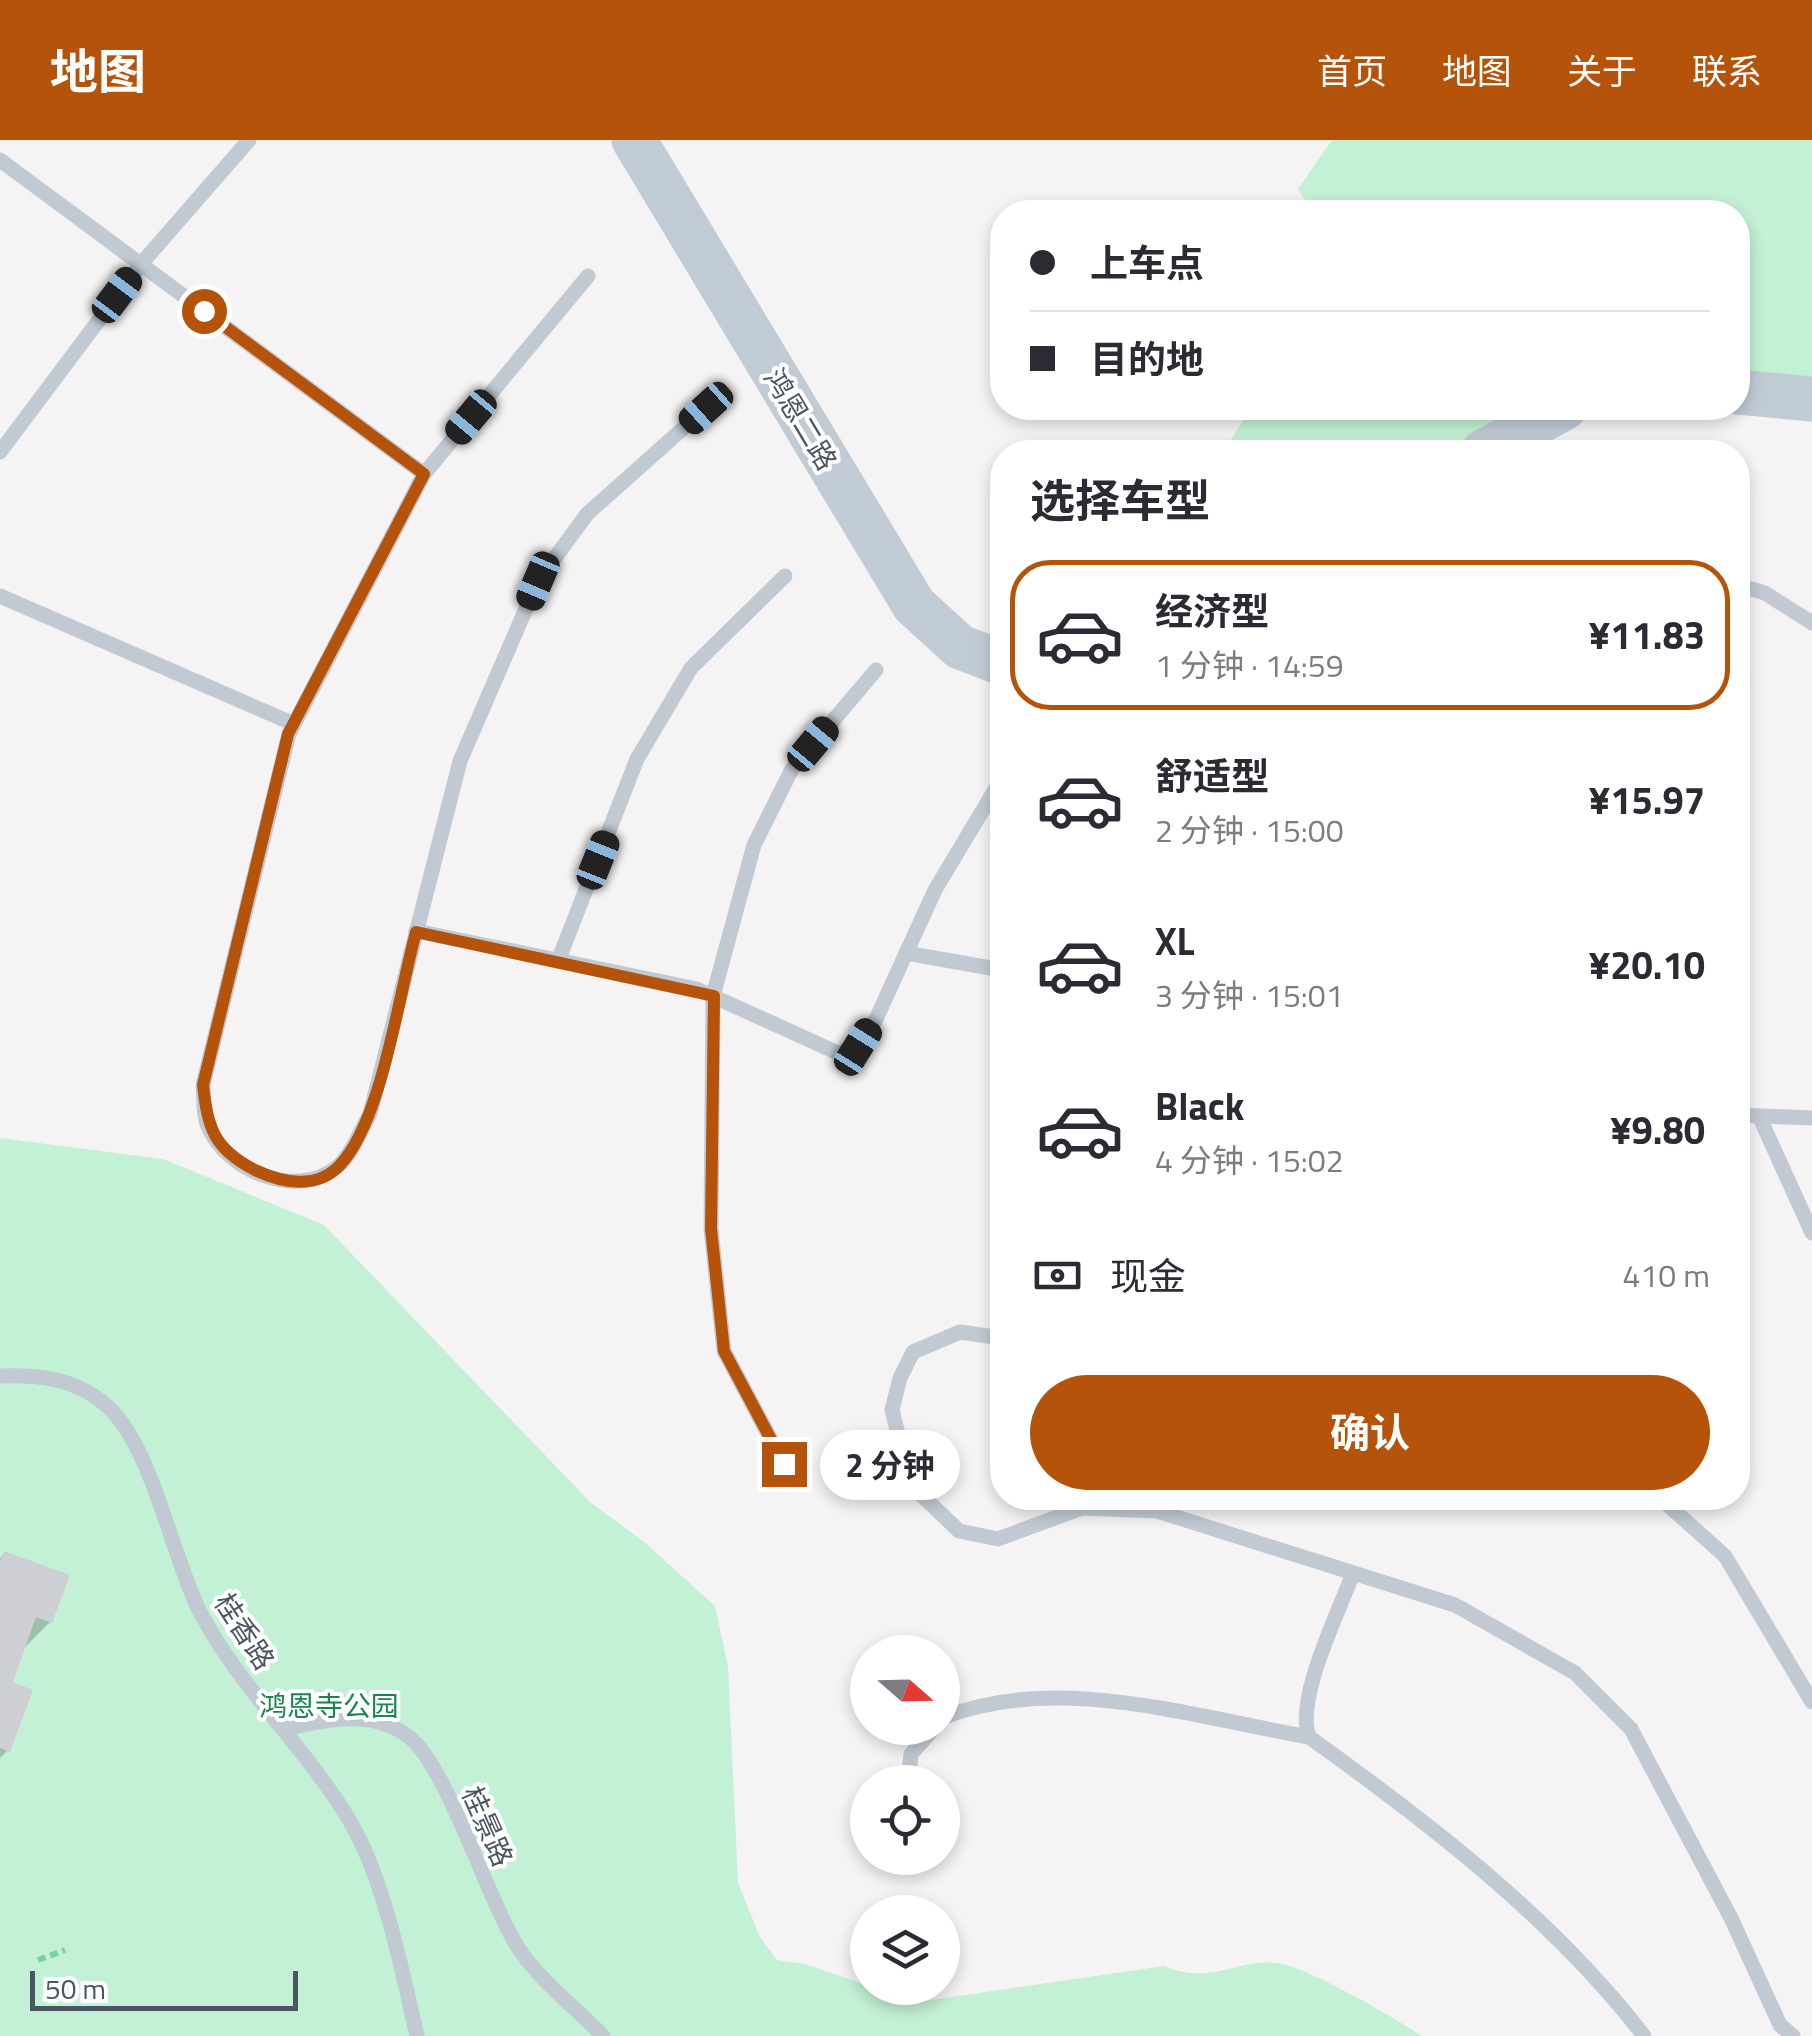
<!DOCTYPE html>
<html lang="zh">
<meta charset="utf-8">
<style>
:root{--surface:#fff;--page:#f2f2f3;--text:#2b2b33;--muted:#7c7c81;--line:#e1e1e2;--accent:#b45309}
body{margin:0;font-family:"Titillium Web","Noto Sans SC",sans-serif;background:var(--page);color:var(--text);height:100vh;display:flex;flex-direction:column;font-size:38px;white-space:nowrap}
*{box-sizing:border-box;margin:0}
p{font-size:32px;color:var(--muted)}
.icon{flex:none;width:55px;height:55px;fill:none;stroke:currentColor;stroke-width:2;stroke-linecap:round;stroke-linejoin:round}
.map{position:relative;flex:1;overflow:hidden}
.drawer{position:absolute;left:990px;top:300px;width:760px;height:1070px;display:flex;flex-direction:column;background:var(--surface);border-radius:40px;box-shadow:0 5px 15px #0003}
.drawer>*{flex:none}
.banner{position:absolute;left:990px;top:60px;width:760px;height:220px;border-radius:40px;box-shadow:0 5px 15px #0003;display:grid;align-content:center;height:220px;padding:0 40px;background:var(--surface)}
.needle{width:65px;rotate:110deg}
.tools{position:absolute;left:850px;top:1495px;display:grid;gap:20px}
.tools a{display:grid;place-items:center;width:110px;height:110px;border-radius:50%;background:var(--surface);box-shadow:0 5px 15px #0003;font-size:50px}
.scale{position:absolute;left:30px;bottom:25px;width:268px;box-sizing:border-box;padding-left:10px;border:5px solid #4a5661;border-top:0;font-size:28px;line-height:35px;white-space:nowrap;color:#4a5661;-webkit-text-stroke:8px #fff;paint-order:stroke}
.end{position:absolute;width:45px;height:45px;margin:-22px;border:12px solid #b45309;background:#fff;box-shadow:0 0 0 5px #fff}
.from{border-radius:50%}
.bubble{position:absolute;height:70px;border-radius:35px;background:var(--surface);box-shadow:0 5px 15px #0003;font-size:32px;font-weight:700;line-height:70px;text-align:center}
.car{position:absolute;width:30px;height:60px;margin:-30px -15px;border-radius:12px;box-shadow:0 0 8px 2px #0007;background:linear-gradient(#222 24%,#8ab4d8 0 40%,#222 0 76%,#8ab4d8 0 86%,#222 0)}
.banner b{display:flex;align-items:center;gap:35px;height:95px;font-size:38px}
.banner b+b{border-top:2px solid var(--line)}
.banner i{width:25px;height:25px;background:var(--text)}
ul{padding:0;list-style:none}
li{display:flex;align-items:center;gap:30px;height:150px;margin:0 20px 15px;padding:0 20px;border:5px solid transparent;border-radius:40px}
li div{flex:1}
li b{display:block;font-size:38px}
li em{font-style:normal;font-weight:700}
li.current{border-color:var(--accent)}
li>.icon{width:90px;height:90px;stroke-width:1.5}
h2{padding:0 40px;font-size:45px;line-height:120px}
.pay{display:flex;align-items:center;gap:25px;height:110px;padding:0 40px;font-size:38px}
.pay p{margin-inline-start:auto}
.action{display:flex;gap:20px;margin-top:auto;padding:20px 40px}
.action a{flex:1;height:115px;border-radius:60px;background:var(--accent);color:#fff;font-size:40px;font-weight:700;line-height:115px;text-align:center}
header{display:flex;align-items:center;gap:60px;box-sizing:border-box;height:140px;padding:0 50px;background:var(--accent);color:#fff}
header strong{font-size:48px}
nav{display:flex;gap:55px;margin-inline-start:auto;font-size:35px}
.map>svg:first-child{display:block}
.green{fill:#c3f1d5}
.shadow{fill:#0003}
.building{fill:#cdcfd5}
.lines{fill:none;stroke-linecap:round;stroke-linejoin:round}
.path{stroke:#7ad0a6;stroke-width:6;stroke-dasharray:8 5;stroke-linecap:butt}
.lane{stroke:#c1cad2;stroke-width:15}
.secondary{stroke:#c1cbd6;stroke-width:45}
.route{stroke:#b45309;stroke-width:12}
.labels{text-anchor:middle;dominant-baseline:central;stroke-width:8;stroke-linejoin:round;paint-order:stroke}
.street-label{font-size:28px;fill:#4a5661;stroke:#fff}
.park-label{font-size:28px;fill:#17864f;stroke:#fff}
</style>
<header>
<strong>地图</strong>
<nav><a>首页</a><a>地图</a><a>关于</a><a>联系</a></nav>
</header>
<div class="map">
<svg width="1812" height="1896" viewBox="0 0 1812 1896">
<rect width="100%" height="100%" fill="#f5f3f3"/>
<g class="green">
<polygon points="1332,0 1812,0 1812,256 1738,245 1738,72 1313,72 1298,49"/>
<polygon points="1250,268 1542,268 1469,312 1224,312"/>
<path d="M0,998L163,1019L324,1085L590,1362L643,1401L715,1466L728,1527L738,1743L760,1797L777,1820L805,1824L917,1862L1164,1826C1214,1846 1232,1819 1277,1823C1304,1825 1397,1879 1422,1896H0Z"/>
</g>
<polygon class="shadow" points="4,1414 50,1482 24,1508 10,1544 8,1610 0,1618 0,1418"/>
<polygon class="building" points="4,1411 70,1435 52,1483 36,1477 13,1542 33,1550 10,1612 0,1608 0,1421"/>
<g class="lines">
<polyline class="path" points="38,1820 65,1810"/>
<g class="lane">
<polyline points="0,20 424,334"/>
<path d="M588,136L424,334L289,594L203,945C204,957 203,973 207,984C225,1031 296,1060 337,1027C351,1016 361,990 370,974L460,621L538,441L587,374L706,268"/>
<polyline points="0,312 141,124 249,0"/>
<polyline points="1738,445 1765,453 1812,483"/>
<polyline points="0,456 294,584"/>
<polyline points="416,791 697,849 838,913 858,907 876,879 935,750 1002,638"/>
<polyline points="906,813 1002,830"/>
<polyline points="558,821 637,619 691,528 785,436"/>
<polyline points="1738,975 1812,978"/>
<polyline points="1759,976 1812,1093"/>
<polyline points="1002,1198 960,1192 913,1212 900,1238 892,1270 911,1345 959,1391 998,1399 1082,1368 1157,1371 1455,1465 1575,1533 1631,1589 1731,1778 1780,1885 1793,1896"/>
<path d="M0,1236C40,1235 75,1238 106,1265C151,1303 172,1416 199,1470C237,1544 301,1603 345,1673C383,1732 401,1827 417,1896"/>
<polyline points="784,1324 724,1211 711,1089 713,856 754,705 792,629 876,530"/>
<polyline points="1660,1358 1725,1416 1812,1562"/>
<path d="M1353,1433C1339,1472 1295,1558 1309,1597C1429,1683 1553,1778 1644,1896"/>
<path d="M942,1578C1056,1532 1193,1577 1309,1597"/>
<path d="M284,1589C324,1580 373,1568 409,1597C446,1625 486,1754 514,1801C534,1836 575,1867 603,1896"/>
<polyline points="908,1642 911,1614 934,1588"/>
</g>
<g class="secondary">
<polyline points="634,0 914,465 960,507 1002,523"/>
<polyline points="1738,252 1812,259"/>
<polyline points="1483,312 1564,268"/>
</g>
</g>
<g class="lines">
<path class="route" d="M204,171L424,334L288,594L203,945C208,989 214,1009 255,1030C282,1043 317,1050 340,1025C382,981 399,853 416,792L714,856L711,1089L724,1211L784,1324"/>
</g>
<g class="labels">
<g class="street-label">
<text transform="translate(801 279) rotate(59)">鸿恩二路</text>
<text transform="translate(245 1491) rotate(57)">桂香路</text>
<text transform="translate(488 1686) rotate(66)">桂景路</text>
</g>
<g class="park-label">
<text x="329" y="1565">鸿恩寺公园</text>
</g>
</g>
</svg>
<div class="tools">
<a><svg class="needle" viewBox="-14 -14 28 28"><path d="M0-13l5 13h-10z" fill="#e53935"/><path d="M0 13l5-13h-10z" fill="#7c7c81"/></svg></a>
<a><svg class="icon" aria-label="locate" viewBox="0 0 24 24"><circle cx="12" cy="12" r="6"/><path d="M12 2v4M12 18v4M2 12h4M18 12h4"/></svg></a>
<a><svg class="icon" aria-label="layers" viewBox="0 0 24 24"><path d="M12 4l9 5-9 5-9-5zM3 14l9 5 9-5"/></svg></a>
</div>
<div class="scale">50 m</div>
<i class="end from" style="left:204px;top:171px"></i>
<i class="end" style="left:784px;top:1324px"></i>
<div class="bubble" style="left:820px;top:1290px;width:140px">2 分钟</div>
<i class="car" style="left:117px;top:155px;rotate:37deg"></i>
<i class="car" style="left:706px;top:268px;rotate:228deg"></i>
<i class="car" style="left:471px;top:277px;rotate:220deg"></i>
<i class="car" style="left:538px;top:441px;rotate:203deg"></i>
<i class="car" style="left:813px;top:604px;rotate:40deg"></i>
<i class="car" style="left:598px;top:720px;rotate:22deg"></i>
<i class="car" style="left:858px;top:907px;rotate:32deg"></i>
<div class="banner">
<b><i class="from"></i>上车点</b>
<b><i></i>目的地</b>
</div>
<section class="drawer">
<h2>选择车型</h2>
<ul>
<li class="current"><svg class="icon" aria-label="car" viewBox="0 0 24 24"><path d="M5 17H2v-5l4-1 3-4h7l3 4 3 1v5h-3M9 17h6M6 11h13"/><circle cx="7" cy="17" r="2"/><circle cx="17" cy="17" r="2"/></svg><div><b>经济型</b><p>1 分钟 · 14:59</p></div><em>¥11.83</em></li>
<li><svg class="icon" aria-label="car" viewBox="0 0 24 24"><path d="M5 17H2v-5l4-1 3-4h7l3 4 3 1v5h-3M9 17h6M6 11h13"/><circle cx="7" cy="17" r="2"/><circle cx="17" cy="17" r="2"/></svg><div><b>舒适型</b><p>2 分钟 · 15:00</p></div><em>¥15.97</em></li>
<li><svg class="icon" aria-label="car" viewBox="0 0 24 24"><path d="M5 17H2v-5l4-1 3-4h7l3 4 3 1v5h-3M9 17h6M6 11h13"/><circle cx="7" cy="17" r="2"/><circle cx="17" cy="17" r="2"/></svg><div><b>XL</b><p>3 分钟 · 15:01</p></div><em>¥20.10</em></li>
<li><svg class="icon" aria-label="car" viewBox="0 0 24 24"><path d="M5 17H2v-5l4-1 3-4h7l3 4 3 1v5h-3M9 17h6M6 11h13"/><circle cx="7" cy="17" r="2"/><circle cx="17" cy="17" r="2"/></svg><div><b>Black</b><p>4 分钟 · 15:02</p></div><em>¥9.80</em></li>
</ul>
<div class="pay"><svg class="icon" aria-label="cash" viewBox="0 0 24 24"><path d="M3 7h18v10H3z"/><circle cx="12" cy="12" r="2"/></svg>现金<p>410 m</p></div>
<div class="action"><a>确认</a></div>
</section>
</div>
